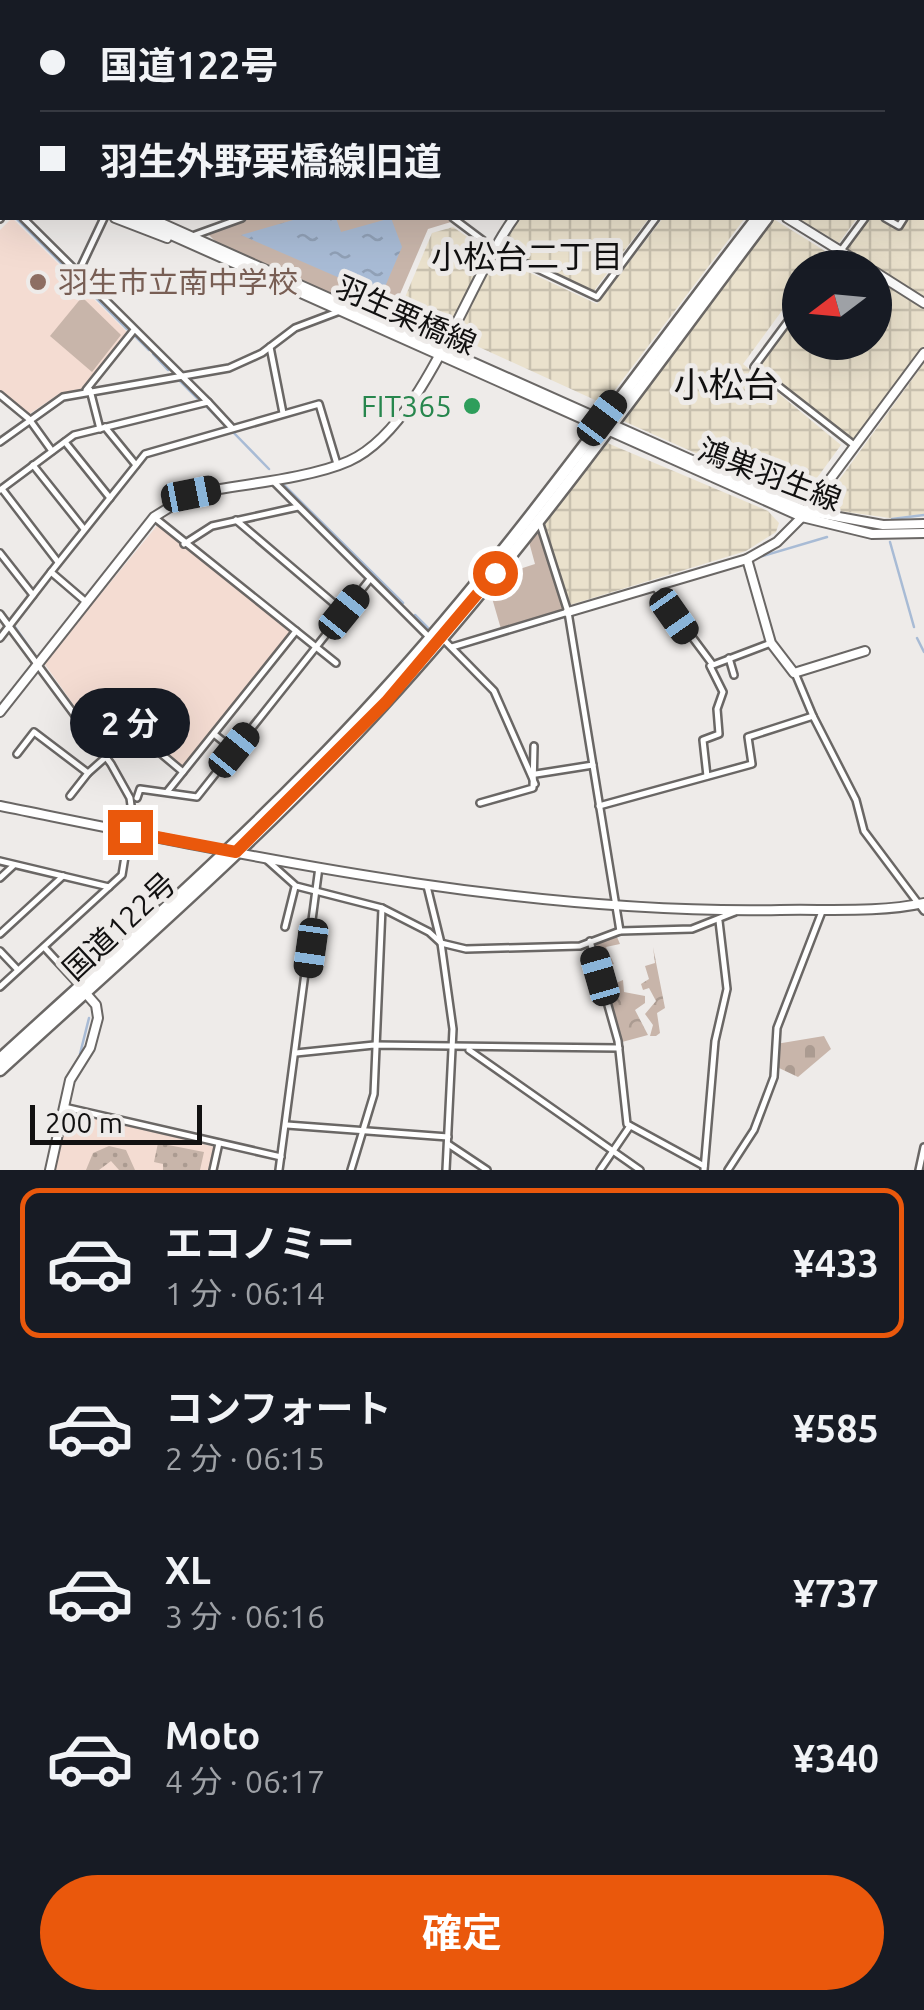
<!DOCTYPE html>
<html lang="ja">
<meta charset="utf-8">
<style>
:root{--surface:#171b24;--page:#20242c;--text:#f1f3f6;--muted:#9ea1a6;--line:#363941;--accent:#ea580c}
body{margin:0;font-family:Ubuntu,"Noto Sans JP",sans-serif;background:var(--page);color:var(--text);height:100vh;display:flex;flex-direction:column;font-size:38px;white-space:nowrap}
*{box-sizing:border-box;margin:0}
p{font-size:32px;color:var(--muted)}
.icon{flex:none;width:55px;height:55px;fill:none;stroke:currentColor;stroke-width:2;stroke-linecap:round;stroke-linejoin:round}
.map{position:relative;height:1170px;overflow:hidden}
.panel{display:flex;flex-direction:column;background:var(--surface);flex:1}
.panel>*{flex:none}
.guide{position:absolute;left:0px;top:0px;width:925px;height:220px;box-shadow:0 10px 40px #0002;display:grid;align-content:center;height:220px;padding:0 40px;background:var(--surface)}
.needle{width:65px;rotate:254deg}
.tools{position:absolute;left:782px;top:250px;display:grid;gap:20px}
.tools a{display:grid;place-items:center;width:110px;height:110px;border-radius:50%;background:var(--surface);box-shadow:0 10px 40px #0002;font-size:50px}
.scale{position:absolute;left:30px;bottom:25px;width:172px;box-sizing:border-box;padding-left:10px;border:5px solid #121111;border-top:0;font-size:28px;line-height:35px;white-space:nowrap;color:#121111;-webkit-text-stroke:8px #eeebe9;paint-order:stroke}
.end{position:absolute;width:45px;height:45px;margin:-22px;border:12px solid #ea580c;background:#fff;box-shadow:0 0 0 5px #fff}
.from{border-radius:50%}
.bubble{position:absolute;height:70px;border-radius:35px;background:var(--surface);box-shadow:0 10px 40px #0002;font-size:32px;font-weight:700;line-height:70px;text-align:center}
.car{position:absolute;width:30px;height:60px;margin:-30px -15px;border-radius:12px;box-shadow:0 0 8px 2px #0007;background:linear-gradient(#222 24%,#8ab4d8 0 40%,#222 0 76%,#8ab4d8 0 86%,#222 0)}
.guide b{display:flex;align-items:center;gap:35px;height:95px;font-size:38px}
.guide b+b{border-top:2px solid var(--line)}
.guide i{width:25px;height:25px;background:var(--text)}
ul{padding:18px 0 0;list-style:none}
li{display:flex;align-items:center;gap:30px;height:150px;margin:0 20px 15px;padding:0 20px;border:5px solid transparent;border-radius:20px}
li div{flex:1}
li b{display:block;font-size:38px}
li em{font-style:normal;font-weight:700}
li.selected{border-color:var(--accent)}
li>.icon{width:90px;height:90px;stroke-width:1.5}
.button{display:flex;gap:20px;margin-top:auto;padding:20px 40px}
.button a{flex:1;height:115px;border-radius:60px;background:var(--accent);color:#fff;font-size:40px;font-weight:700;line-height:115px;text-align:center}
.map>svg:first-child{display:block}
.industrial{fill:url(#industrial-grid)}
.education{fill:#f4dcd2}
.grass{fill:url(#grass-dots)}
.forest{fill:url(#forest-crowns)}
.cemetery{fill:url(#cemetery-stones)}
.green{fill:#c8b5aa}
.water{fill:url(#water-ripples)}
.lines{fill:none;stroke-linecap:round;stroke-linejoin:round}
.stream{stroke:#a8bbd5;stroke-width:2.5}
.street-casing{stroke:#6a6765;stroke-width:10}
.secondary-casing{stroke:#6a6765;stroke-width:12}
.primary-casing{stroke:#6a6765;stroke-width:12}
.highway-casing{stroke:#6a6765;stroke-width:15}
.street{stroke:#fff;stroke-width:5}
.secondary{stroke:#fff;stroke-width:8}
.primary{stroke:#fff;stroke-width:8}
.highway{stroke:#fff;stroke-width:10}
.route{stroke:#ea580c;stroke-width:12}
.education-dot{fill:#8d6e63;stroke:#eeebe9;stroke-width:4}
.leisure-dot{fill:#2e9e5b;stroke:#eeebe9;stroke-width:4}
.labels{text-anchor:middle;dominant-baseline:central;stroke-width:10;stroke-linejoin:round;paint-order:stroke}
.education-label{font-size:30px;fill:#785e54;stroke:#eeebe9;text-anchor:start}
.street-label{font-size:30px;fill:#121111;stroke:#eeebe9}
.leisure-label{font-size:30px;fill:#27864d;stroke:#eeebe9;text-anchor:end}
.neighbourhood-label{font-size:32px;fill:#121111;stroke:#eeebe9}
.quarter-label{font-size:35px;fill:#121111;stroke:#eeebe9}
</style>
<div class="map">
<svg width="924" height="1170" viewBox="0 0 924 1170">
<defs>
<pattern id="industrial-grid" width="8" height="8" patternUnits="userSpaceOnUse" patternTransform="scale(2.5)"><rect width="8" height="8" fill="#eae1cc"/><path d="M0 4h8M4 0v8" fill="none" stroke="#c8c0ae"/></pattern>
<pattern id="grass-dots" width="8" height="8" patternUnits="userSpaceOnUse" patternTransform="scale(2.5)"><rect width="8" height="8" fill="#c8b5aa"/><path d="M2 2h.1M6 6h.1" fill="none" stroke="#ab9b91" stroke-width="1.8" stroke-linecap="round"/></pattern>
<pattern id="forest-crowns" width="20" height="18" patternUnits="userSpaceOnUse" patternTransform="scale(2.5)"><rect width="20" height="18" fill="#c8b5aa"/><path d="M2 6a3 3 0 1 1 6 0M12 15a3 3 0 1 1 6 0" fill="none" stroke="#ab9b91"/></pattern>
<pattern id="cemetery-stones" width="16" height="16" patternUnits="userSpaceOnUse" patternTransform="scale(2.5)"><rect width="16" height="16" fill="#c8b5aa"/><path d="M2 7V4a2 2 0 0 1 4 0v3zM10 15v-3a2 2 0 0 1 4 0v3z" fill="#ab9b91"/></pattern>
<pattern id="water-ripples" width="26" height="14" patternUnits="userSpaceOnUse" patternTransform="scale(2.5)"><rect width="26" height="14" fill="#a8bbd5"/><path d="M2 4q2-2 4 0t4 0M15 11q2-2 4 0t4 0" fill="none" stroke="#90a0b6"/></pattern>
</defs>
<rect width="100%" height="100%" fill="#eeebe9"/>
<g class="industrial">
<polygon points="924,191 924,299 843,250 868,218 880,218 898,229 906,218 922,218"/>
<polygon points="518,218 649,218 593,292 497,246"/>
<polygon points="663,218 745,218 608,399 595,400 457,337 494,256 597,304"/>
<polygon points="772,218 825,251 813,267 800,268 800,286 743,364 841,445 801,500 621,420"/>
<polygon points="797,218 857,218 839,243"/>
<polygon points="453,227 486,250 446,335 398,314 432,233"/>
<polygon points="875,276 924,308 924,346 853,440 759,366 800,310 800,342 875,342"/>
<polygon points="924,363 924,514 890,518 832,510 826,498"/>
<polygon points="605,442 768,511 779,523 776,532 746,551 570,605 544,522"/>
</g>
<g class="education">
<polygon points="12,218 129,334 90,387 59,394 28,415 0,393 0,230"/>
<polygon points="160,522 295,632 184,769 115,712 95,735 44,663"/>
<polygon points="66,1110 215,1147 209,1170 54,1170"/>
</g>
<g class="grass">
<polygon points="158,1143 204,1152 200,1170 163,1170 163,1164 154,1162"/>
<polygon points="109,1146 126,1150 135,1170 119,1170 111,1161 99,1170 86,1170 93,1153"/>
</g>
<g class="forest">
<polygon points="607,937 617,937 620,944 606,947 614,964 608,966 609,978 616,983 623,980 624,992 645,996 645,1003 635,1010 648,1035 622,1042 596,943"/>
<polygon points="653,947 665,1008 657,1013 660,1033 656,1036 650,1036 653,1025 645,1014 656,1001 649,988 643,990 641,984 649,979 645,966 655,963"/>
</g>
<polygon class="cemetery" points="824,1036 831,1049 798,1077 779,1068 776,1044"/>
<g class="green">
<polygon points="250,218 449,218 451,222 428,229 397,301 390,299 383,317 217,243 205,231"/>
<polygon points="82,297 121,335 92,372 50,336"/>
<polygon points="541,528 565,610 501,629 492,598 506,594 501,575 535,564 529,542"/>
</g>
<polygon class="water" points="300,218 336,218 341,232 391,218 402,247 381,296 241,235"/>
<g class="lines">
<g class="stream">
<polyline points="680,0 682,2"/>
<polyline points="0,197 2,200"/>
<polyline points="16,218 127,329"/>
<polyline points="135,336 149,350"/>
<polyline points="153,354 168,370"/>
<polyline points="178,379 197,398"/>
<polyline points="207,407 224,424"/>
<polyline points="232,431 269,469"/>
<polyline points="283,484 403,603"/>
<polyline points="892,519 924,515"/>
<polyline points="890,542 914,627"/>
<polyline points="756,558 827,537"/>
<polyline points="415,615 428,628"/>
<polyline points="15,627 34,654"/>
<polyline points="917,638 924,652"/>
<polyline points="462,647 591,609"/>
<polyline points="134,825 135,808"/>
<polyline points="80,1054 89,1018"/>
<polyline points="923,1165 924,1162"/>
<polyline points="922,1170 922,1169"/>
</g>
<defs>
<g id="street">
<polyline points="21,0 21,2"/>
<polyline points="252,0 252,2"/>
<polyline points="412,0 412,2"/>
<polyline points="520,0 520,2"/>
<polyline points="683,0 685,2"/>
<polyline points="861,0 864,2"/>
<polyline points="868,0 871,2"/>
<polyline points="118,2 119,0"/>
<polyline points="574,2 577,0"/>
<polyline points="807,2 808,0"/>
<polyline points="922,44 924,45"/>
<polyline points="922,51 924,52"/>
<polyline points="0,141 2,142"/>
<polyline points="922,153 924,154"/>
<polyline points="0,167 2,168"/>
<polyline points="922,187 924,184"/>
<polyline points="23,218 208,402"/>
<polyline points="453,218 493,248 597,297 656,218"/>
<polyline points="885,218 899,226 904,218"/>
<polyline points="0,219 2,215"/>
<polyline points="195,235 242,218"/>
<polyline points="828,268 865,218"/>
<polyline points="78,273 104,218"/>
<polyline points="800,305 754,367 854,445"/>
<polyline points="270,347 283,413"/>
<polyline points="86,390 134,330"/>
<polyline points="90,390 100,429"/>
<polyline points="0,395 29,419 52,451"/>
<polyline points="105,427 136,465"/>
<polyline points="0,442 63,397 229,368 262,353 295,328 340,311"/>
<polyline points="65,442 110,498"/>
<polyline points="33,465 84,529"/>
<polyline points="273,481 430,638"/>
<polyline points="2,489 58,562"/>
<polyline points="0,490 74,435 208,402 232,428"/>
<polyline points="155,518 336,663"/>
<polyline points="236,520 344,612"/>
<polyline points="539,521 568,612 620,931"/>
<polyline points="184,544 212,526 298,507"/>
<polyline points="0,553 33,595"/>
<polyline points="654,586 713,665 771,643"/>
<polyline points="86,602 51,572 145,454 319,404 337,464"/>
<polyline points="0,614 111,764 130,798 132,813 122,875 0,987"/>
<polyline points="0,638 51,572"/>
<polyline points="444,640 494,691 535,784"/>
<polyline points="452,647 568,612"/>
<polyline points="729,658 734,675"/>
<polyline points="795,673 813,716"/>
<polyline points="214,734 234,750"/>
<polyline points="94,740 115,715 183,772"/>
<polyline points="17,754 34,732 88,773 70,796"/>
<polyline points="88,773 106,757"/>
<polyline points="536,774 593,765"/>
<polyline points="707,776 703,740 719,734 717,709 723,692 710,666"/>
<polyline points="167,792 296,631"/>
<polyline points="137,798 140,789 197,797 370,579"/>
<polyline points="480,803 533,788 534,746"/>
<polyline points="599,806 752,764 748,737 813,716 856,800 864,831 924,911"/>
<polyline points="0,861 109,887"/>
<polyline points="268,861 296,886 382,908 429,932 441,943 466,949 580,946 620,931 692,929 735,912"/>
<polyline points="0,878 14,865"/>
<polyline points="427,886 441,943 453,1029 446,1170"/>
<polyline points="285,927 295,887"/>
<polyline points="0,934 63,876"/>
<polyline points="590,941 618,1041 627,1124 704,1166"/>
<polyline points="44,947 79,985"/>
<polyline points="0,951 18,970"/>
<polyline points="469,1050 640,1170"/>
<polyline points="296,1053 374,1045 619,1048"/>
<polyline points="64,1107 281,1157"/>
<polyline points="287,1125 448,1137"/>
<polyline points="448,1144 487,1170"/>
<polyline points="213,1170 219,1143"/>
<polyline points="279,1170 319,867"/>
<polyline points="351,1170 374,1094 382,908"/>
<polyline points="600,1170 630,1126"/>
<polyline points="704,1170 715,1041 727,989 719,921"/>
<polyline points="728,1170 754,1130 774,1077 777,1028 823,909"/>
<polyline points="919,1170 924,1147"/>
</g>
<g id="secondary">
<polyline points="787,218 868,268"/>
<polyline points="875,272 924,303"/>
<polyline points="747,559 771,643 794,673 865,651"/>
<polyline points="568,612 747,559 777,542 802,517 924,353"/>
<path d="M0,712L154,517L191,494C235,485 309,479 349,461C423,428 467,283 514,218"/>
<path d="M0,806C254,857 520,915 780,910C827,909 879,913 924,903"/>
<polyline points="50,1170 70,1080 90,1048 98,1018 96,1005 82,989"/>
</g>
<g id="primary">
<polyline points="0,149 2,150"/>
<polyline points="0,157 2,159"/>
<polyline points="115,218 167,238"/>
<polyline points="133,218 802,517 872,534 924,533"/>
<polyline points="150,218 806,511 883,525 924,524"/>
</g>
<g id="highway">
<polyline points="919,2 920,0"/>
<polyline points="922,11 924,9"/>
<path d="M0,1059C128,942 260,827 377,698C515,548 632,379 757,218"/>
<path d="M0,1070C130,951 264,835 383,705C523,553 643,382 767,218"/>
</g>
</defs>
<use href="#street" class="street-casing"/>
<use href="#secondary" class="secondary-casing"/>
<use href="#primary" class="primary-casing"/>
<use href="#highway" class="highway-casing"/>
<use href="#street" class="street"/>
<use href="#secondary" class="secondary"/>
<use href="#primary" class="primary"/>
<use href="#highway" class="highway"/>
</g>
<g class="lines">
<polyline class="route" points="130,832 236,852 386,702 495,573"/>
</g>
<circle class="education-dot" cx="38" cy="282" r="10"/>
<circle class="leisure-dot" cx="472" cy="406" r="10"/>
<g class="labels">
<g class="education-label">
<text x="58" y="282">羽生市立南中学校</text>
</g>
<g class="street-label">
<text transform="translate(406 315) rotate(24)">羽生栗橋線</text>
<text transform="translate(770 474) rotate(21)">鴻巣羽生線</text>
<text transform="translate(119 926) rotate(-43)">国道122号</text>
</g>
<g class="leisure-label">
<text x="452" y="406">FIT365</text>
</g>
<g class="neighbourhood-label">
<text x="527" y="256">小松台二丁目</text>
</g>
<g class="quarter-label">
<text x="726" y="384">小松台</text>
</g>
</g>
</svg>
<div class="tools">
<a><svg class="needle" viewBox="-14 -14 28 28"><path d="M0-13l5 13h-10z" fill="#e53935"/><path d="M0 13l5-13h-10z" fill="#9ea1a6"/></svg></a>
</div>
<div class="scale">200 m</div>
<i class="end from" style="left:495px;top:573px"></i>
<i class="end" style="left:130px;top:832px"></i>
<div class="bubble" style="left:70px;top:688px;width:120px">2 分</div>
<i class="car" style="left:602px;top:418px;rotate:37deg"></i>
<i class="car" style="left:191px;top:494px;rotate:79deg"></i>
<i class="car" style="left:344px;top:612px;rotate:39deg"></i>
<i class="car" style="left:674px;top:616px;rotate:145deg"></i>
<i class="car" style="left:234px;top:750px;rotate:39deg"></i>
<i class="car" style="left:311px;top:948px;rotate:188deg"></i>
<i class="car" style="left:600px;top:976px;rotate:344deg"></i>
<div class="guide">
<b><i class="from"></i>国道122号</b>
<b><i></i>羽生外野栗橋線旧道</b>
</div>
</div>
<section class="panel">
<ul>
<li class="selected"><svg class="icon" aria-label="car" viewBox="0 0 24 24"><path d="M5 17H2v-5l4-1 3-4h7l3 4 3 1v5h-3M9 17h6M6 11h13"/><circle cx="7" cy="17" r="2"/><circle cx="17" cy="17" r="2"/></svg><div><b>エコノミー</b><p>1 分 · 06:14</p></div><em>¥433</em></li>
<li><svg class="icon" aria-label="car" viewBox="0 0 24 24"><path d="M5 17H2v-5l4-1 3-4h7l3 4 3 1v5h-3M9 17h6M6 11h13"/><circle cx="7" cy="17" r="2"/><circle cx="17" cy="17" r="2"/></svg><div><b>コンフォート</b><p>2 分 · 06:15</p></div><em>¥585</em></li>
<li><svg class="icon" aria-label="car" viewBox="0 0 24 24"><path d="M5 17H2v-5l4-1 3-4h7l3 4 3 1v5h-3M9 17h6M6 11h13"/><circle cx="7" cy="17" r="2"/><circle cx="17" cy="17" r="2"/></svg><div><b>XL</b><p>3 分 · 06:16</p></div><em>¥737</em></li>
<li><svg class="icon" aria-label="car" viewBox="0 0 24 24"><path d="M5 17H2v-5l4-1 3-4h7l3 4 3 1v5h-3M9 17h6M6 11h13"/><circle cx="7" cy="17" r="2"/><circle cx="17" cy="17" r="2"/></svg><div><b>Moto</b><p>4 分 · 06:17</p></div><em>¥340</em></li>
</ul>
<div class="button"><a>確定</a></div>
</section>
